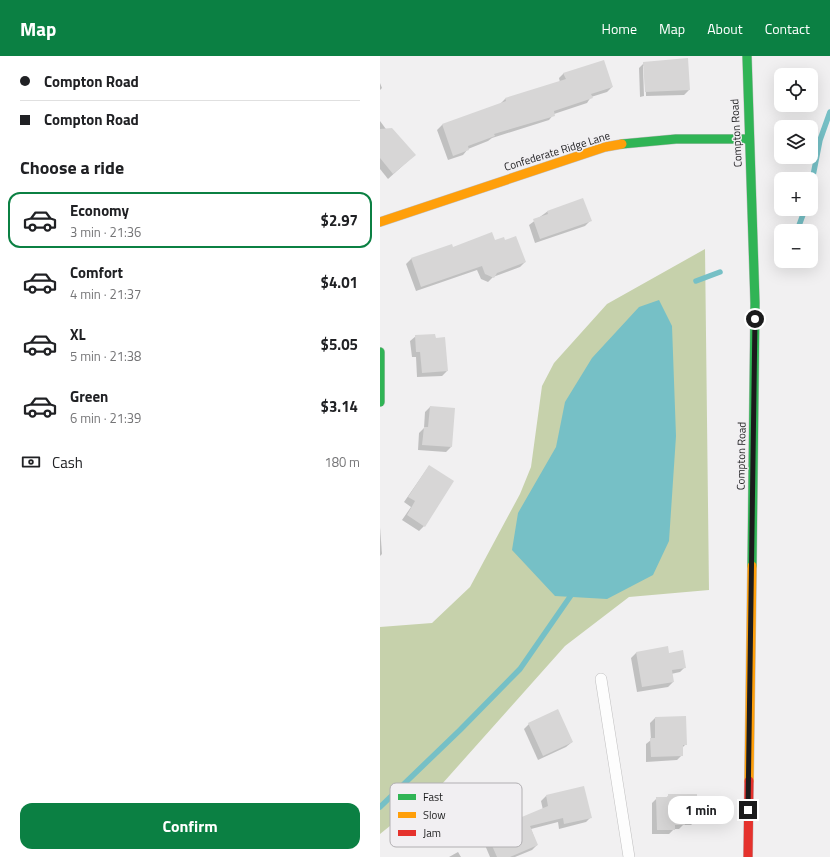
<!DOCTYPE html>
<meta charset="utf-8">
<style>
:root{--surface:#fff;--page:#f2f2f2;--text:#202124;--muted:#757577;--line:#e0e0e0;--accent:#0b8043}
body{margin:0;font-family:"Titillium Web",sans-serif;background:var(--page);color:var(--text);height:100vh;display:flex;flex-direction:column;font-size:15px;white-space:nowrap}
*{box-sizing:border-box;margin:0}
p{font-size:13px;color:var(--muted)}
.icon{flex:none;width:22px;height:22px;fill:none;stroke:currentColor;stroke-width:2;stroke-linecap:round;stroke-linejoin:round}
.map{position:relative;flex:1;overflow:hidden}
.sheet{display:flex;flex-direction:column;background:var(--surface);width:380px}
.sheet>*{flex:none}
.banner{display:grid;align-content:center;height:88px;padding:0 20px;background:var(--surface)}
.fabs{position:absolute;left:394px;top:12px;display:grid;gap:8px}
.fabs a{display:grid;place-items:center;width:44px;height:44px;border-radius:8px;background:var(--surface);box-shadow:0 4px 16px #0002;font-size:20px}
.end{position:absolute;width:18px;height:18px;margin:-9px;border:5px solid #1b1b1c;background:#fff;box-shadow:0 0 0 2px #fff}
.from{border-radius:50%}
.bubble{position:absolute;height:28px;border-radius:12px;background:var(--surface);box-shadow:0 4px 16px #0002;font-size:13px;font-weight:700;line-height:28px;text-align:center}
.banner b{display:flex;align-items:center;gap:14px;height:38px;font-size:15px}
.banner b+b{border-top:1px solid var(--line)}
.banner i{width:10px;height:10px;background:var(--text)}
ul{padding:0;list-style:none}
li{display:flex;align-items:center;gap:12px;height:56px;margin:0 8px 6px;padding:0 12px;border:2px solid transparent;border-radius:12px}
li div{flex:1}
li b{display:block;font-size:15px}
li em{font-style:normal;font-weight:700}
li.selected{border-color:var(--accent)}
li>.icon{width:36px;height:36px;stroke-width:1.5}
h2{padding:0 20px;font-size:18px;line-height:48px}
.pay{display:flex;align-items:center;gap:10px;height:44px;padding:0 20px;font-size:15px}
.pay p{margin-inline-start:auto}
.cta{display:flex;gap:8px;margin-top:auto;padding:8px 20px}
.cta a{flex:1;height:46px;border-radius:12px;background:var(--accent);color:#fff;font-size:16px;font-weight:700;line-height:46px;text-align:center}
header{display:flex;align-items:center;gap:24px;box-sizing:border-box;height:56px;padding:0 20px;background:var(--accent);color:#fff}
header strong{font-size:19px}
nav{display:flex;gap:22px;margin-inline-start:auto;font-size:14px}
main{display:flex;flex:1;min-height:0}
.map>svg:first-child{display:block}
.forest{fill:#c6d1ab}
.water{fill:#76c0c6}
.shadow{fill:#0003}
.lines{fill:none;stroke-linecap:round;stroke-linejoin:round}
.stream{stroke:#76c0c6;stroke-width:5.5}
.building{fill:#d7d6d6}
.lane-casing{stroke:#c1c0c1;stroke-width:12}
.fast-casing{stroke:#c1c0c1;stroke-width:10}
.slow-casing{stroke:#c1c0c1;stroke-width:10}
.jam-casing{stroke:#c1c0c1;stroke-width:10}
.lane{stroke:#fdfdfd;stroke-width:11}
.fast{stroke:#30b455;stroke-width:9}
.slow{stroke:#ff9f0a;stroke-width:9}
.jam{stroke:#e5322d;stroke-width:9}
.route{stroke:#1b1b1c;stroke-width:5}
.labels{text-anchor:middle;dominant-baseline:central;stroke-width:3;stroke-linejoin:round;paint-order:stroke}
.street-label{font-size:11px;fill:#1b1b1c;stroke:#f1eff2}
.key{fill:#f1eff2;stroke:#b1afb2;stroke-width:1}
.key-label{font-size:11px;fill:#1b1b1c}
</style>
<header>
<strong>Map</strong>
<nav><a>Home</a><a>Map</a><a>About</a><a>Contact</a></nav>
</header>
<main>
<section class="sheet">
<div class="banner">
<b><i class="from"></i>Compton Road</b>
<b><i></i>Compton Road</b>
</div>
<h2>Choose a ride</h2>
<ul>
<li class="selected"><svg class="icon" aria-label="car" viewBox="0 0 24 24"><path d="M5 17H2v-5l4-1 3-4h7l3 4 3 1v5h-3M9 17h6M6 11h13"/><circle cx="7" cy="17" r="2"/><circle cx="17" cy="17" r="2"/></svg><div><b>Economy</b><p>3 min · 21:36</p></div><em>$2.97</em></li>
<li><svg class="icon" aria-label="car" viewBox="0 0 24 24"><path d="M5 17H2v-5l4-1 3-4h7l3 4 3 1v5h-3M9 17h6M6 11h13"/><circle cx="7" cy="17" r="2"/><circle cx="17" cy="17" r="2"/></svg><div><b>Comfort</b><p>4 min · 21:37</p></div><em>$4.01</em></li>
<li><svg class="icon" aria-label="car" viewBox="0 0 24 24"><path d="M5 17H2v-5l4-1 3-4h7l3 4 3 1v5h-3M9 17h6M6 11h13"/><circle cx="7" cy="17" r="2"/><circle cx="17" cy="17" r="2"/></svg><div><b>XL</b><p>5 min · 21:38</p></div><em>$5.05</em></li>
<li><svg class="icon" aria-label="car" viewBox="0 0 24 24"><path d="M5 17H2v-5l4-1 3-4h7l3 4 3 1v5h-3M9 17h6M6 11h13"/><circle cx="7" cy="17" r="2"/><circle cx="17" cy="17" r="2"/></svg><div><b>Green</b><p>6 min · 21:39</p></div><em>$3.14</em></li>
</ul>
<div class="pay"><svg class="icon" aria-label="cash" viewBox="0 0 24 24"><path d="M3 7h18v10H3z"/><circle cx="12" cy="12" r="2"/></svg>Cash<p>180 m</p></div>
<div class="cta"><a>Confirm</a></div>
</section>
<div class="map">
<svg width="450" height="801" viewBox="0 0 450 801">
<rect width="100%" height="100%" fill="#f1f0f1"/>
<polygon class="forest" points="325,193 329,534 249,541 185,590 62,728 0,778 0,571 52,567 90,531 140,438 151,411 162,330 174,307 227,248"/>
<polygon class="water" points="279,244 292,270 296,380 289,485 273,519 227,543 175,540 132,494 138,457 176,391 185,346 212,302 259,251"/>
<g class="shadow">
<polygon points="307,3 309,34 304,39 266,40 265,10 263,10 264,40 260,41 259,12 264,7"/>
<polygon points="184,17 232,31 227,36 211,41 207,47 174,58 169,64 112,82 108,85 88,93 83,99 68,104 57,74 62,69 120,48 125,43 180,26 179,22"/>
<polygon points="0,27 2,32 0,34"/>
<polygon points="0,65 29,104 8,123 0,113"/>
<polygon points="168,155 210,165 205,170 155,187 149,169"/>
<polygon points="115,185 124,185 145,206 140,211 113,221 108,226 101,223 97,214 36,235 26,208 31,203 72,192"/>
<polygon points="36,280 67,315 62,320 37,321 36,301 32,301 30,285"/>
<polygon points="50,351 71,391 66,396 38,394 39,377 44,372 45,356"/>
<polygon points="49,410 44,470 39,475 22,464 31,451 24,446"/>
<polygon points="0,471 2,498 0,500"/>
<polygon points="287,591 288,598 305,611 300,616 291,618 293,626 288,631 257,636 251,602 256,597"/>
<polygon points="275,662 306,688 302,692 302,699 297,704 266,706 266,688 271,684 270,667"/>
<polygon points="149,668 192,686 186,691 158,704 144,673"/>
<polygon points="289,739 316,764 311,769 303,769 299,773 294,773 289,778 272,778 272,747 277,742 286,742"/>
<polygon points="166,740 211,761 206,766 179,773 178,766 151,773 157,789 152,794 135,801 110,801 102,782 107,777 163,754 161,745"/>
<polygon points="78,796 81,801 69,801"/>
</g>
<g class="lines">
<g class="stream">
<polyline points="431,130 440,84 450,56"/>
<polyline points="417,175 425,153"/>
<polyline points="316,225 340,216"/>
<polyline points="0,751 80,674 140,613 194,535"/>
</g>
</g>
<g class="building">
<polygon points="308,2 310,34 265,36 263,6"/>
<polygon points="224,4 233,31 211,38 213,42 174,55 175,60 114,78 115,80 88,90 89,94 73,100 62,68 126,45 125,42 186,23 183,17"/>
<polygon points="12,72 36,99 13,118 0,102 0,73"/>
<polygon points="203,142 212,165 160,183 153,163 168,158 167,155"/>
<polygon points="112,176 115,184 124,181 125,184 136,180 146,206 117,217 114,222 105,218 102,210 41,231 31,202 72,188 73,191"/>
<polygon points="55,278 56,282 65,281 68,315 42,317 40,296 36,296 35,279"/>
<polygon points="50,350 75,352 72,391 42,389 44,371 48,371"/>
<polygon points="49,409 74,425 45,471 27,459 35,445 28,441"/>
<polygon points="288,590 289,597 303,594 306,612 292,614 294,626 262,631 256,596"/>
<polygon points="178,653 193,686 163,700 148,667"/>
<polygon points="306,660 307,689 303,689 303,700 271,701 270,682 275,682 275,661"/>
<polygon points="204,730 212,762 184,768 183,762 150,770 158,789 130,801 117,801 106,776 168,750 166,739"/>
<polygon points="288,738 317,738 317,765 305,765 305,769 295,769 295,774 277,774 276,741 288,741"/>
</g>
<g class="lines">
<defs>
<polyline id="lane" points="221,623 249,801"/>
<g id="fast">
<polyline points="367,0 375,247 372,510"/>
<polyline points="242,88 296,83 368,83"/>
<polyline points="0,296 0,346"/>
</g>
<g id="slow">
<polyline points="0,166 225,91 242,88"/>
<polyline points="369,725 372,510"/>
</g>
<polyline id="jam" points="368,801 369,725"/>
</defs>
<use href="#lane" class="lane-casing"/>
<use href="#fast" class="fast-casing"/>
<use href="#slow" class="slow-casing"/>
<use href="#jam" class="jam-casing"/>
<use href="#lane" class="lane"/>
<use href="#fast" class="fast"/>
<use href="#slow" class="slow"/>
<use href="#jam" class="jam"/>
</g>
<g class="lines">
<polyline class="route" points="368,754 375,263"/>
</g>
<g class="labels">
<g class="street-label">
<text transform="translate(356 77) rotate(-93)">Compton Road</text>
<text transform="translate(177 95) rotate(-17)">Confederate Ridge Lane</text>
<text transform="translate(361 400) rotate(-89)">Compton Road</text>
</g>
</g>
<rect x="10" y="727" width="132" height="64" rx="6" class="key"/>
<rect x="18" y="738" width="18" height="6" fill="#30b455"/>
<rect x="18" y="756" width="18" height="6" fill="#ff9f0a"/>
<rect x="18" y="774" width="18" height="6" fill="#e5322d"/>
<g class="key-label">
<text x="43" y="745">Fast</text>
<text x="43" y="763">Slow</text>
<text x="43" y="781">Jam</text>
</g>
</svg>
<div class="fabs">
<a><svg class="icon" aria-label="locate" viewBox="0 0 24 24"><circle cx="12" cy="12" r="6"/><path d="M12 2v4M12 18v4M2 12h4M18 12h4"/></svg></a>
<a><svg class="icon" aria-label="layers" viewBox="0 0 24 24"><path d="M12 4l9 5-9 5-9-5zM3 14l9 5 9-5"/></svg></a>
<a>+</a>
<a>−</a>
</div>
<i class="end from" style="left:375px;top:263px"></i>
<i class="end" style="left:368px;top:754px"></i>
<div class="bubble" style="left:288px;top:740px;width:66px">1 min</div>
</div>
</main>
